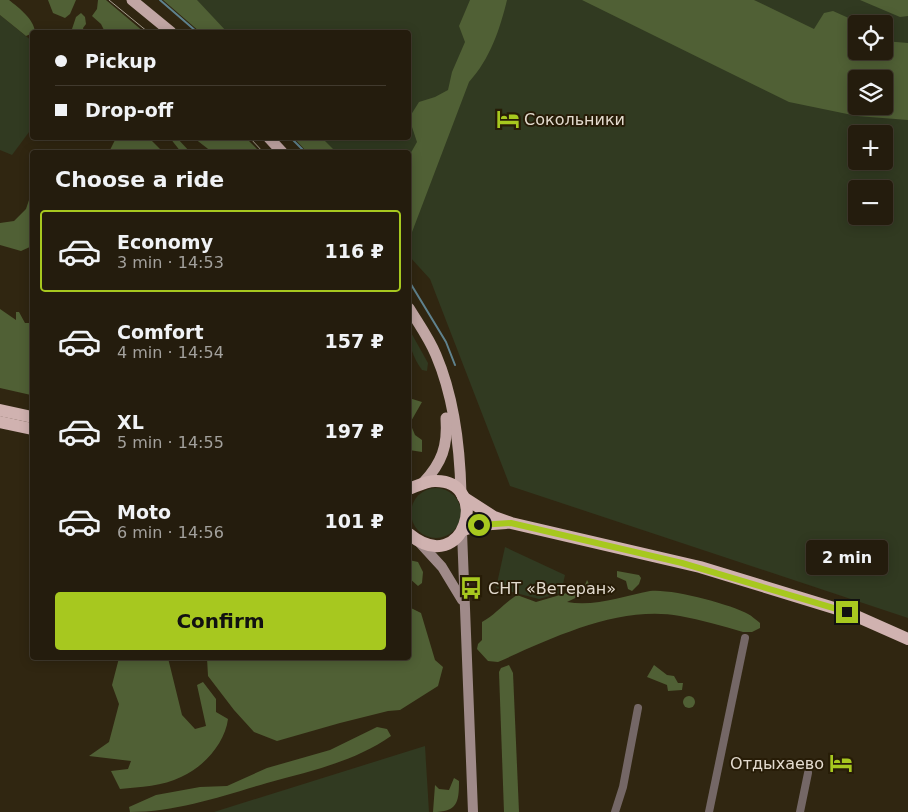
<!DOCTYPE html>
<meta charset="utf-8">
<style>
:root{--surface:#241c0d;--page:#30291b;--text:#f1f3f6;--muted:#a3a19d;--line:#413a2e;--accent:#a7c81f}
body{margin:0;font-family:"DejaVu Sans",sans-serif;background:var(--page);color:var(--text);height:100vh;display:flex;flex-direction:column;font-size:19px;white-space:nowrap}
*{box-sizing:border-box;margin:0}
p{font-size:16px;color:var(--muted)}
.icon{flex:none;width:28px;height:28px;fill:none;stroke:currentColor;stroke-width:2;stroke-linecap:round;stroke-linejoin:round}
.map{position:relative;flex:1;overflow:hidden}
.side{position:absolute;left:30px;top:150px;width:381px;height:510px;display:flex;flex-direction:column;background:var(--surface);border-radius:5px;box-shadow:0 2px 12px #0003,0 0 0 1px var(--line)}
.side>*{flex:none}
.banner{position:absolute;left:30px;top:30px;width:381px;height:110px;border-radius:5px;box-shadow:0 2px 12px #0003,0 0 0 1px var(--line);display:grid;align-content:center;height:110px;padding:0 25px;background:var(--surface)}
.buttons{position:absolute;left:848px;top:15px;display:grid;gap:10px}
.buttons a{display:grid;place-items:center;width:45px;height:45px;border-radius:5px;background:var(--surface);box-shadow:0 2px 12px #0003,0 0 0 1px var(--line);font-size:25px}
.end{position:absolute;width:22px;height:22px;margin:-11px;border:6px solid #a7c81f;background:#111;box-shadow:0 0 0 2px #111}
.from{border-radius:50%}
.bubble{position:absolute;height:35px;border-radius:5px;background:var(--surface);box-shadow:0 2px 12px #0003,0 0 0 1px var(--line);font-size:16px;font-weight:800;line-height:35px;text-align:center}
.banner b{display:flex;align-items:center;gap:18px;height:48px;font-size:19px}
.banner b+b{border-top:1px solid var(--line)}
.banner i{width:12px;height:12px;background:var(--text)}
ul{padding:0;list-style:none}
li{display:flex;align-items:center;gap:15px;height:82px;margin:0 10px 8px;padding:0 15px;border:2px solid transparent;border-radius:5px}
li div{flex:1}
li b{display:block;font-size:19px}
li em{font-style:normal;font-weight:800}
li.active{border-color:var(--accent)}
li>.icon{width:45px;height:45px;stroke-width:1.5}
h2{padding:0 25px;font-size:22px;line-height:60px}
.primary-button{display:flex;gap:10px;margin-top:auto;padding:10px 25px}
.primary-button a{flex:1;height:58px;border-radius:5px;background:var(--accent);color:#111;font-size:20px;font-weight:800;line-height:58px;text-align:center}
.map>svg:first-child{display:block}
.green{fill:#313a21;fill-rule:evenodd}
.forest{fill:#506035;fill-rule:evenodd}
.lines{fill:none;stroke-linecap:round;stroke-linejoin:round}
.stream{stroke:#5f828e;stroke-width:2}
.minor{stroke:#746766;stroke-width:8}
.secondary{stroke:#9f8a89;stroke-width:10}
.primary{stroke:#c1a6a4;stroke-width:11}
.trunk{stroke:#d0b2b0;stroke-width:12}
.tram{stroke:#a9a092;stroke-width:1}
.route{stroke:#a7c81f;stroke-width:6}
.labels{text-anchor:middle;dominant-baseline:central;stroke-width:4;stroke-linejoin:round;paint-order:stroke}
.poi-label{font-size:16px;fill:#e3dbcf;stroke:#271c07;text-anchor:start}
</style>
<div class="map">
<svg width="908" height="812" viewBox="0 0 908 812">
<rect width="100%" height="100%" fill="#302611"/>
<g class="green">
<path d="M173,0H908V618L510,486L430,279L409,256V152H315L301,138H409V32H206ZM856,24H884V51H856ZM856,79H884V106H856ZM856,134H884V161H856ZM856,189H884V216H856Z"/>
<polygon points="0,15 32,41 32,128 12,155 0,150"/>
<path d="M409,329L428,363L427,371L422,370C412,356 409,345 409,329Z"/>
<circle cx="436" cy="513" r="25"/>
<polygon points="505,547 565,575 561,593 539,599 496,588"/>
<polygon points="425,746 429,812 214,812"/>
</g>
<g class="forest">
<path d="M0,0H9C19,8 34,19 35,32L26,36L0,15Z"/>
<polygon points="48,0 76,0 70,14 65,18 53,13"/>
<polygon points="98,0 106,0 144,32 105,32 101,24 92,16 97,9"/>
<polygon points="163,0 197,0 227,32 200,32"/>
<path d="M470,0H507C500,29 490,59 469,82L409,240V156L417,142L409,118L419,102L435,97L448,90L452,72L465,42L459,26Z"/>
<path d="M582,0H754L814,29L824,13L833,11L862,24H856V51H884V41L908,43V120L857,116L789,102ZM856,79H884V106H856Z"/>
<polygon points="860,0 908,0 908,16 900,17"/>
<polygon points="81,13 85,17 86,24 83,28 84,32 71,32 76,17"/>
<polygon points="116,138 149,138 163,152 109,152"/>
<polygon points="170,138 177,138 190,152 181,152"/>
<polygon points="194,138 246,138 260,152 212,152"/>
<polygon points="294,138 322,138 336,152 307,152"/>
<polygon points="32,191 32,246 21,251 0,245 0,223 14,221 26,209"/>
<polygon points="0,309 16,320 16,312 19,312 25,323 32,323 31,395 0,388"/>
<polygon points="409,398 422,402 410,423 415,435 422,440 422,452 409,450"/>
<polygon points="409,560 418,562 423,572 422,583 418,586 409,578"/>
<polygon points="617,571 639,575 641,578 639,584 632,591 628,589 626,581 617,577"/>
<path d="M587,580L590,586L597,584L600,586L567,602C595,607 623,596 650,591C669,588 731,604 748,614C752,616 756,620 760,623V628L752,632H743C723,626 701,620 680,616C619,605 552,638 498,662L488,661L477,649L478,644L482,640V622C496,614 504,603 517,595L536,602L584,588Z"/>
<polygon points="409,607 421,613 435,660 443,667 438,686 400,710 388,711 340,723 277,741 254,732 234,710 208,676 207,658 409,658"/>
<path d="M119,658H168L182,715L195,729L206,726L197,685L203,682L216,699V712L228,719C225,743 204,767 181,777C163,786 140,787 120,789L111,771L128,769L131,761L89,756L109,742L119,704L112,685Z"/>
<polygon points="509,665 513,673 519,812 504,812 499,672 501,668"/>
<polygon points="654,665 667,675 674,676 678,683 683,683 682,690 668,691 667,685 647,677"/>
<circle cx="689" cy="702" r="6"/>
<path d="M377,727L387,729L391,736C354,762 310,771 267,783C222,796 177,812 130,812L129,807L156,795L200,787L227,786L267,768L330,750Z"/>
<path d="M454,778L459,781C459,803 457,812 433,812L435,785L439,789L449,790Z"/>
</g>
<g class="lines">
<g class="stream">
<polyline points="160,0 197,32"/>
<polyline points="291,138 305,152"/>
<polyline points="409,281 446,342 455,365"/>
</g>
<g class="minor">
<polyline points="615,812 623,787 638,708"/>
<polyline points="709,812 745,638"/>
<polyline points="800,812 808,773"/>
</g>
<g class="secondary">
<polyline points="462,532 473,812"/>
<polyline points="420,543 442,567 462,600"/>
</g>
<g class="primary">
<polyline points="132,0 171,32"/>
<polyline points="269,138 282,152"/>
<path d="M409,308C418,323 429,338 436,355C454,397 460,448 461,494"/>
<path d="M423,483C442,463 448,446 446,418"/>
</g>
<g class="trunk">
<polyline points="0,410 32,417"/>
<polyline points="0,422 32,429"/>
<path d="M409,489C417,486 426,481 435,481C492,480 465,580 409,534"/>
<polyline points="463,497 494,517 511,523 700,567 847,612 908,639"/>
<polyline points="463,530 479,525 506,523"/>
</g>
<g class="tram">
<polyline points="109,0 148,32"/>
<polyline points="250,138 263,152"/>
</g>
</g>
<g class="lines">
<polyline class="route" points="479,525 511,523 682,563 847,612"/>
</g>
<defs>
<symbol id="hotel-bare" viewBox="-9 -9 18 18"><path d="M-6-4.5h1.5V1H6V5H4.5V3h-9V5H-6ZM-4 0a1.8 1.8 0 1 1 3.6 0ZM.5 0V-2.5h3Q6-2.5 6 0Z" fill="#a7c81f" stroke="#271c07" stroke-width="2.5" paint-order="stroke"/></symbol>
<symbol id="bus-bare" viewBox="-9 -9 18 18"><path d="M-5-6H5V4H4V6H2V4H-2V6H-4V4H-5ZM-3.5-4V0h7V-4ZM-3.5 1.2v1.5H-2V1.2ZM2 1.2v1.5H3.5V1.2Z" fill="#a7c81f" stroke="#271c07" stroke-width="2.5" paint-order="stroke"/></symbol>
</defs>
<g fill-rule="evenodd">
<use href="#hotel-bare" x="492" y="103" width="32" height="32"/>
<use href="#bus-bare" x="455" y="572" width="32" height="32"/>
<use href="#hotel-bare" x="825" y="747" width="32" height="32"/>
</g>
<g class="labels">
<g class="poi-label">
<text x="524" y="119">Сокольники</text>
<text x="488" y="588">СНТ «Ветеран»</text>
<text x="824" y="763" text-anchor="end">Отдыхаево</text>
</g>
</g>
</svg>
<div class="buttons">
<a><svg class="icon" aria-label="locate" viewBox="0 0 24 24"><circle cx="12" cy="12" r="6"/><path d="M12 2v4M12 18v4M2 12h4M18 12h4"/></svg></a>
<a><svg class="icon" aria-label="layers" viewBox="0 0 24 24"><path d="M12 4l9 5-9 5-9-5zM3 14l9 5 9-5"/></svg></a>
<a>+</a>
<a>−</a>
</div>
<i class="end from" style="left:479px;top:525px"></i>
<i class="end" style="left:847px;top:612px"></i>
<div class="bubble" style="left:806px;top:540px;width:82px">2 min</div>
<div class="banner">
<b><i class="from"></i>Pickup</b>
<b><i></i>Drop-off</b>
</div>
<section class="side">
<h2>Choose a ride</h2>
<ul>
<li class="active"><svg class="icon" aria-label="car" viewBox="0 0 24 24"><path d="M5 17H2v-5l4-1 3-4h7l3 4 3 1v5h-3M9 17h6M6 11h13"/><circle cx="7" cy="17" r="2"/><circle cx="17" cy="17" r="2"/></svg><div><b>Economy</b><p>3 min · 14:53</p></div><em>116 ₽</em></li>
<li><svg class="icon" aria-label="car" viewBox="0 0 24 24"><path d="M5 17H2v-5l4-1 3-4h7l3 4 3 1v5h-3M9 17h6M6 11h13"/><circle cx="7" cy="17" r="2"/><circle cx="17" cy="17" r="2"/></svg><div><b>Comfort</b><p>4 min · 14:54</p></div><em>157 ₽</em></li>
<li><svg class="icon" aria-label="car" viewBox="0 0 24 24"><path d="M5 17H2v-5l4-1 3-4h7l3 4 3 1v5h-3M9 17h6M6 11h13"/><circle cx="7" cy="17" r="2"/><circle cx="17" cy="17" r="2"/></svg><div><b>XL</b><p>5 min · 14:55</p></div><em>197 ₽</em></li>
<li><svg class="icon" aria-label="car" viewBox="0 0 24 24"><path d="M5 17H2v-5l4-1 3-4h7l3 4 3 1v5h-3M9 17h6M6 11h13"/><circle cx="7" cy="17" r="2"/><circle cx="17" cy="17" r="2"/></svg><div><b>Moto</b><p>6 min · 14:56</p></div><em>101 ₽</em></li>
</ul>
<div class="primary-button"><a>Confirm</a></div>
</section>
</div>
